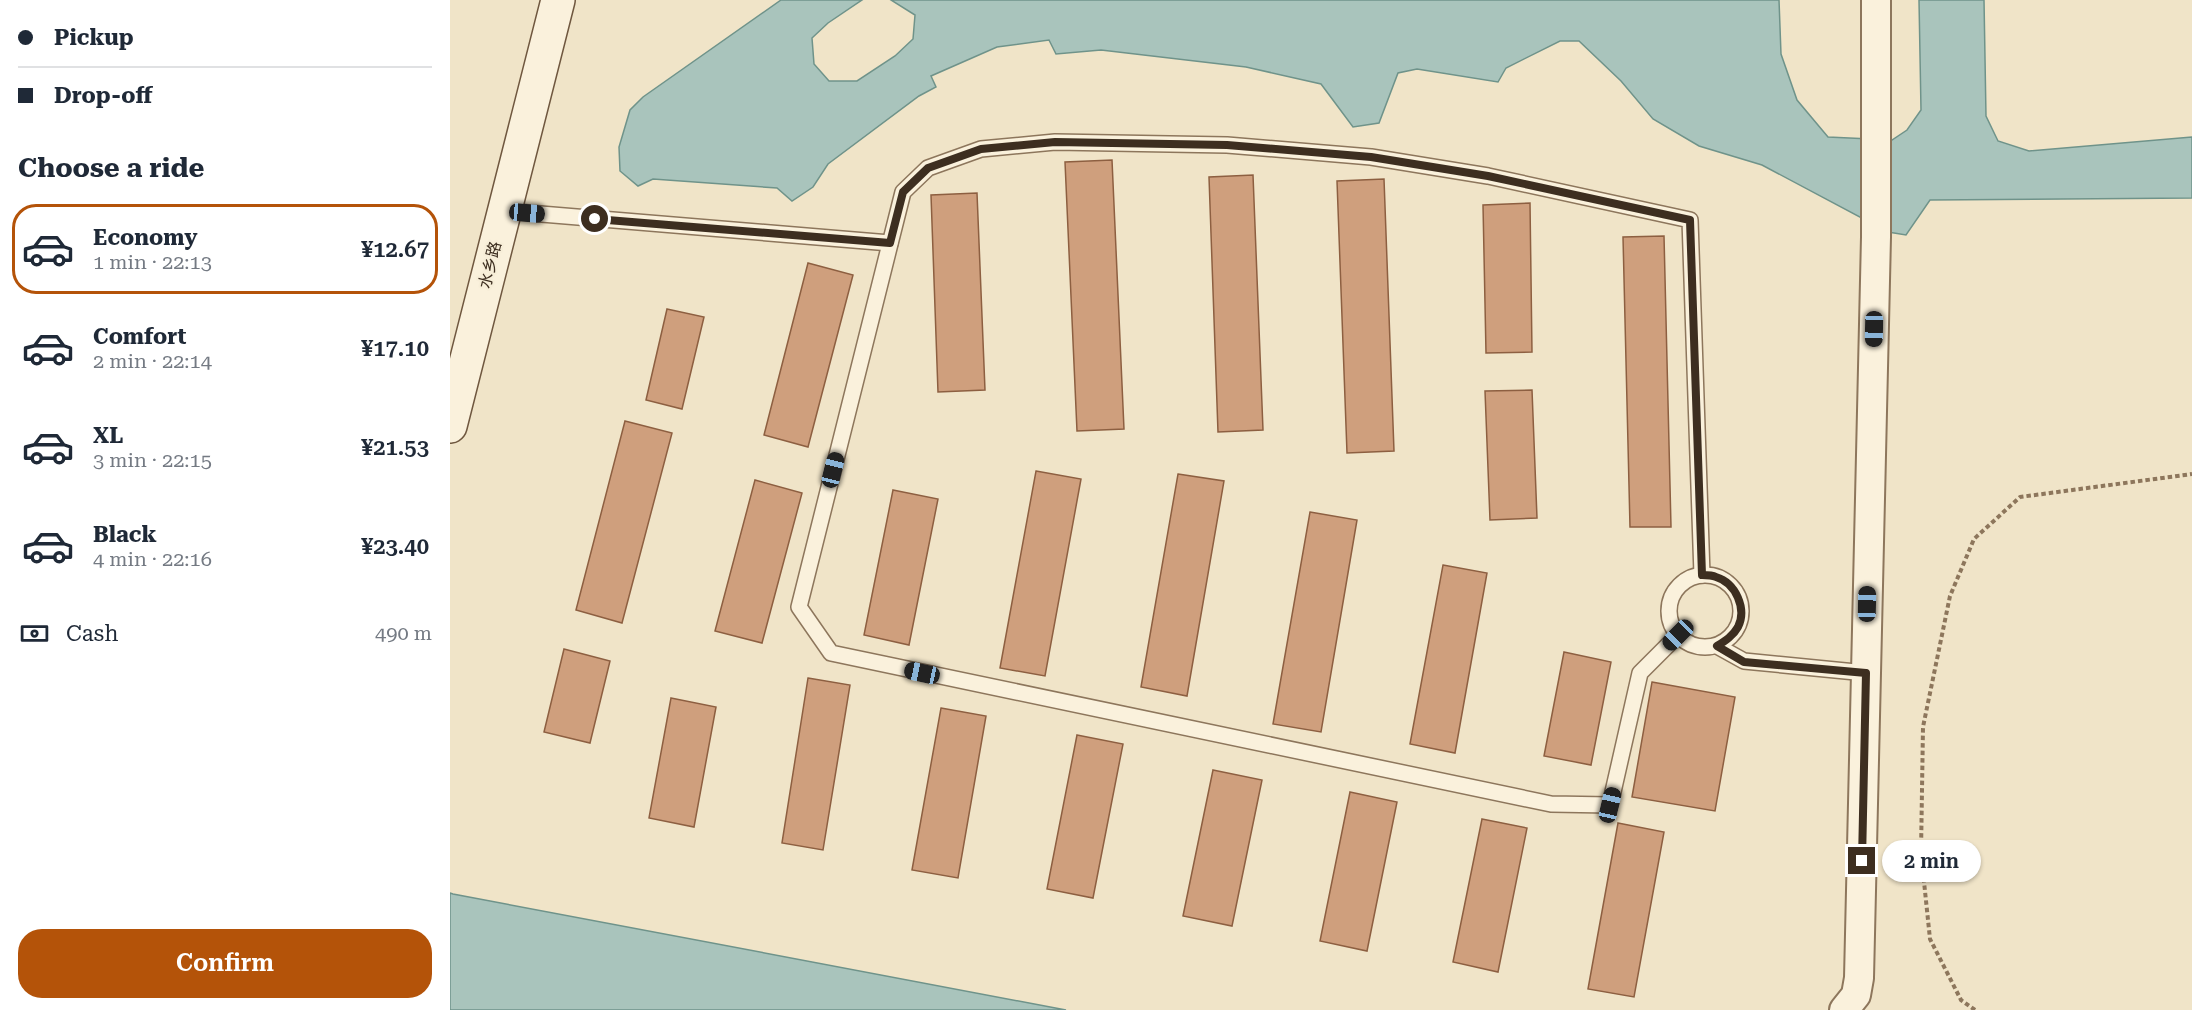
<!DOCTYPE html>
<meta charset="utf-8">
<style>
:root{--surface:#fff;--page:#f6f6f7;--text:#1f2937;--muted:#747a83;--line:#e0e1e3;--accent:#b45309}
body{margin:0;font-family:"Roboto Serif","Noto Sans SC",serif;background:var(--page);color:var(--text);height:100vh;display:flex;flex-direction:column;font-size:22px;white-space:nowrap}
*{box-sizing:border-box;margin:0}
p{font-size:20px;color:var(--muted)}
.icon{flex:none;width:33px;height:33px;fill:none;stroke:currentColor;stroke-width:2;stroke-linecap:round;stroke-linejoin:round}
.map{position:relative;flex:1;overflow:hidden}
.panel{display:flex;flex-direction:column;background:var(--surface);width:450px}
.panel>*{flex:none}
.banner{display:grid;align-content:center;height:132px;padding:0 18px;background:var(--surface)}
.end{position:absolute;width:27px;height:27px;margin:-14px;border:8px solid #3d2e20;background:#fff;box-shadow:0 0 0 3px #fff}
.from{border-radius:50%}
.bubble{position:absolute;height:42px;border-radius:21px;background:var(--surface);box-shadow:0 2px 4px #0004;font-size:20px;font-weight:600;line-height:42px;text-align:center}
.car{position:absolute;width:18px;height:36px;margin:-18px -9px;border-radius:8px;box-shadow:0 0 4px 2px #0007;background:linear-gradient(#222 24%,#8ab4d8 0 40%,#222 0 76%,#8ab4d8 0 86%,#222 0)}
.banner b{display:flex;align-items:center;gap:21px;height:57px;font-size:22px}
.banner b+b{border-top:2px solid var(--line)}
.banner i{width:15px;height:15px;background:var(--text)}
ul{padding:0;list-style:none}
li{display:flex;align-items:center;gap:18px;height:90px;margin:0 12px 9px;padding:0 6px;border:3px solid transparent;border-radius:24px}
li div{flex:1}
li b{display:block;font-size:22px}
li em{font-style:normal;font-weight:600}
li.selected{border-color:var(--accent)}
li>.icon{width:54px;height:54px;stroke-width:1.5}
h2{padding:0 18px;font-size:27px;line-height:72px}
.pay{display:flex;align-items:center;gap:15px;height:66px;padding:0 18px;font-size:22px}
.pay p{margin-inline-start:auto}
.button{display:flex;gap:12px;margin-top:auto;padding:12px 18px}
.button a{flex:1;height:69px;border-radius:24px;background:var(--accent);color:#fff;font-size:24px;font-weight:600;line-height:69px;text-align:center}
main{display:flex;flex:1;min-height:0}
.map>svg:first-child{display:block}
.water{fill:#a9c4bc;stroke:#6f938a;stroke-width:1.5}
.building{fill:#cf9f7d;stroke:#8d5f41;stroke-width:1.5}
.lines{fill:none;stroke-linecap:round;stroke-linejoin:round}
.lane-casing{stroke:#8d765c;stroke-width:18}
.street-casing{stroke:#8d765c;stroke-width:32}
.secondary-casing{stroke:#6f573f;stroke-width:36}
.path{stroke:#8d765c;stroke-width:4;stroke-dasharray:4.5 3;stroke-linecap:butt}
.lane{stroke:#faf1dc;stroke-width:15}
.street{stroke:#faf1dc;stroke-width:28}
.secondary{stroke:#faf1dc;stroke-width:33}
.route{stroke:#3d2e20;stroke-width:8}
.labels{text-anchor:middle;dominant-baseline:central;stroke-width:4.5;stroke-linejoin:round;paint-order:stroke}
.street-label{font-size:16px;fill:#3d2e20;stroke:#f7eed8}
</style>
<main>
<section class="panel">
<div class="banner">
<b><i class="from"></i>Pickup</b>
<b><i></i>Drop-off</b>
</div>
<h2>Choose a ride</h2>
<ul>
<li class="selected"><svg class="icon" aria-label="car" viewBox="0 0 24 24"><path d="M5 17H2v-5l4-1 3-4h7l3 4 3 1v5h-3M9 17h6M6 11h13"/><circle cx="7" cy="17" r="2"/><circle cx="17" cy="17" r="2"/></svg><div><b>Economy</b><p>1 min · 22:13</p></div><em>¥12.67</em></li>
<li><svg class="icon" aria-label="car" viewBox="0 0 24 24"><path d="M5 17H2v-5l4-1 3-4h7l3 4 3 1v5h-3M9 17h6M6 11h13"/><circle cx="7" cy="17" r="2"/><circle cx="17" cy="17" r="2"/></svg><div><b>Comfort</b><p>2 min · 22:14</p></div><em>¥17.10</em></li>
<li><svg class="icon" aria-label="car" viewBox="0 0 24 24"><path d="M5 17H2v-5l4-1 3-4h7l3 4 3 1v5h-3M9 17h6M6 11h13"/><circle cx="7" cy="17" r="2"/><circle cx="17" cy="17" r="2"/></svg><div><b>XL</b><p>3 min · 22:15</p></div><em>¥21.53</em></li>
<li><svg class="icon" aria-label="car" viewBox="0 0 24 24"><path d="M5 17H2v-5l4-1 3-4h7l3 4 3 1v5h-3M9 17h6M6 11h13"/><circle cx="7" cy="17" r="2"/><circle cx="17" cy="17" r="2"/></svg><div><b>Black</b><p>4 min · 22:16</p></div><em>¥23.40</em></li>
</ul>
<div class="pay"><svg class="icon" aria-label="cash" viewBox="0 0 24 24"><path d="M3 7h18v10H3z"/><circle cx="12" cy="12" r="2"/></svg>Cash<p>490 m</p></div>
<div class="button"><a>Confirm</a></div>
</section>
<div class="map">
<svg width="1742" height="1010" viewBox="0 0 1742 1010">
<rect width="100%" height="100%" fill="#f0e4c8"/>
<g class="water">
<polygon points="331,0 412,0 378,23 362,38 364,64 379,81 407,81 445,56 463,39 465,15 441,0 1329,0 1331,54 1347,100 1378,137 1442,140 1457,130 1471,110 1469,0 1534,0 1536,116 1548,141 1579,151 1742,137 1742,198 1480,200 1456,235 1438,232 1312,165 1249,146 1203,119 1171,81 1129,41 1110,41 1056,68 1048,82 967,69 948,73 929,123 903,127 871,84 796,67 651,50 606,54 599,40 547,47 481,76 486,87 469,96 378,164 363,187 342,201 327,188 203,179 188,186 170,171 169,147 180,110 193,97"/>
<polygon points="0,893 3,894 616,1010 0,1010"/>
</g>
<g class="building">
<polygon points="662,160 674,429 627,431 615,162"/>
<polygon points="803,175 813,430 768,432 759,177"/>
<polygon points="934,179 944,451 897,453 887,181"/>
<polygon points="527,193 535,390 488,392 481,195"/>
<polygon points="1080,203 1082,352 1036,353 1033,205"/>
<polygon points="1214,236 1221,527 1180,527 1173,237"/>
<polygon points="358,263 403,275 358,447 314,435"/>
<polygon points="217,309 254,317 232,409 196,400"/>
<polygon points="1082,390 1087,518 1040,520 1035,391"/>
<polygon points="175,421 222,433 172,623 126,610"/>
<polygon points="586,471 631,479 595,676 550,668"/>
<polygon points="728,474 774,481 737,696 691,687"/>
<polygon points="305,480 352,493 312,643 265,631"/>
<polygon points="443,490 488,499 459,645 414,635"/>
<polygon points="860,512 907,520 871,732 823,724"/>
<polygon points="993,565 1037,573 1005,753 960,744"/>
<polygon points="114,649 160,661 140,743 94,732"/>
<polygon points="1114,652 1161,662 1141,765 1094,756"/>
<polygon points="358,678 400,685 373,850 332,843"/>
<polygon points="1202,682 1285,697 1265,811 1182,797"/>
<polygon points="221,698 266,707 244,827 199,818"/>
<polygon points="491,708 536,716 508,878 462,870"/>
<polygon points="627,735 673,744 643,898 597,889"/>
<polygon points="763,770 812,780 782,926 733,916"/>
<polygon points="900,792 947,802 917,951 870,941"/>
<polygon points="1032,819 1077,828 1048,972 1003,962"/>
<polygon points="1168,823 1214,832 1184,997 1138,989"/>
</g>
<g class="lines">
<defs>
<g id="lane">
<polyline points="54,211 440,243"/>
<circle cx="1255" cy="611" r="36"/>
<polyline points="1228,635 1190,673 1160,805 1101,804 381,653 349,607 453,192 478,168 531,149 605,142 777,145 921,157 1038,176 1240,220 1252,575"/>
<polyline points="1267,646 1294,661 1416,673"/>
</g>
<polyline id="street" points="1394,1010 1406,995 1409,978 1426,237 1426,0"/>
<polyline id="secondary" points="0,426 108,0"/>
</defs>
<use href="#lane" class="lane-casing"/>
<use href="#street" class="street-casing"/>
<use href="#secondary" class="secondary-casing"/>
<polyline class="path" points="1525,1010 1511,1000 1480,939 1471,853 1473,727 1500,596 1524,539 1570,497 1742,474"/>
<use href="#lane" class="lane"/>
<use href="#street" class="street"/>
<use href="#secondary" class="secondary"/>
</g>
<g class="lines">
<path class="route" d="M145,219L440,243L453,192L478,168L531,149L605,142L777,145L921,157L1038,176L1240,220L1252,575C1256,575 1262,575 1266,577C1286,583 1297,609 1288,627C1283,636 1275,641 1267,646L1294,662L1416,673L1412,861"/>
</g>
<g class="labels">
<g class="street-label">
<text transform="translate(40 265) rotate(-76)">水乡路</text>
</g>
</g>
</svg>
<i class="end from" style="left:145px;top:219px"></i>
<i class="end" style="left:1412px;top:861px"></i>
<div class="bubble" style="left:1432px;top:840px;width:99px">2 min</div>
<i class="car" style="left:77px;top:213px;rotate:95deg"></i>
<i class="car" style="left:1424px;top:329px;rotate:181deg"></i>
<i class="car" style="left:383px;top:470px;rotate:14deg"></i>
<i class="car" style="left:1417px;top:604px;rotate:1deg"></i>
<i class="car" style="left:1228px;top:635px;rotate:225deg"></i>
<i class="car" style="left:472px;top:673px;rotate:282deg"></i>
<i class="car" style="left:1160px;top:805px;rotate:13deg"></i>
</div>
</main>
